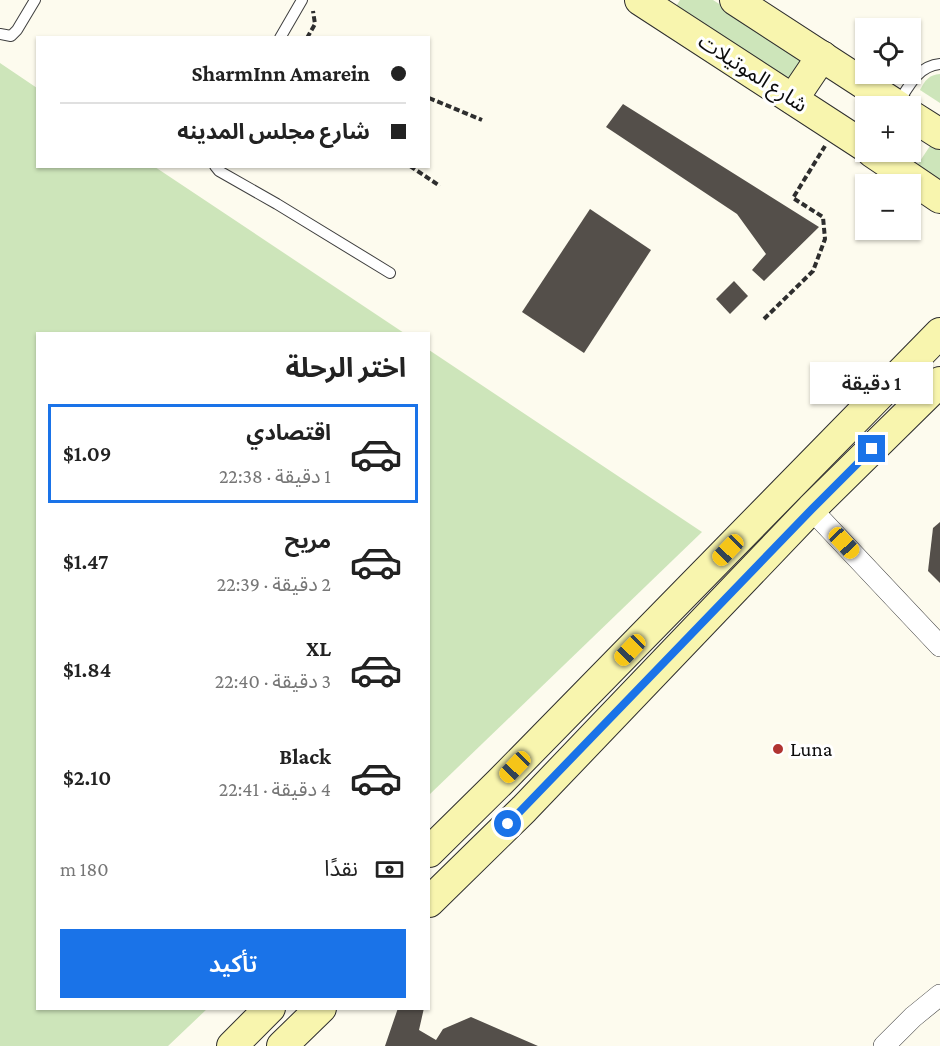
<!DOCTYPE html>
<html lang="ar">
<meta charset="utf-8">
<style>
:root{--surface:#fff;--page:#f6f6f6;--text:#222;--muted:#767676;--line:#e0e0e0;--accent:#1a73e8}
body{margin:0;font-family:"Crimson Pro","Noto Sans Arabic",serif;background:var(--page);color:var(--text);direction:rtl;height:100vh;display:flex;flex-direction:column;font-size:22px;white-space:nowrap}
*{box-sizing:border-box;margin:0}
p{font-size:20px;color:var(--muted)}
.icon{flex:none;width:33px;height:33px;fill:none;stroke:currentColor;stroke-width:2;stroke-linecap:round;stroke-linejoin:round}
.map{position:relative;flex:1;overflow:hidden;direction:ltr}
.drawer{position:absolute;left:36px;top:332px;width:394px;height:678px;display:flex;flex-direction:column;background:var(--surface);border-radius:0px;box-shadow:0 2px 4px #0004;direction:rtl}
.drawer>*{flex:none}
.banner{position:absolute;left:36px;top:36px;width:394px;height:132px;border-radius:0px;box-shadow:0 2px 4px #0004;direction:rtl;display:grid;align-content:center;height:132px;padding:0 24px;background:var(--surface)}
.fabs{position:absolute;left:855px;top:18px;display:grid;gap:12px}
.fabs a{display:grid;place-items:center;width:66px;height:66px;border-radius:0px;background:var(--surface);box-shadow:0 2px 4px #0004;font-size:30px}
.end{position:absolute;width:27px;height:27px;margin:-14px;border:8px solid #1a73e8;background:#fff;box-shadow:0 0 0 3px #fff}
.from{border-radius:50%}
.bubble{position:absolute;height:42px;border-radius:0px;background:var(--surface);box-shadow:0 2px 4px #0004;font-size:20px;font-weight:600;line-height:42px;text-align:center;direction:rtl}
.car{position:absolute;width:18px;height:36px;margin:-18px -9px;border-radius:8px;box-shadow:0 0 4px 2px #0007;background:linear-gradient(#f5c518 24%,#345 0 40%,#f5c518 0 76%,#345 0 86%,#f5c518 0)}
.banner b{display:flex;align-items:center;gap:21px;height:57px;font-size:22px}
.banner b+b{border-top:2px solid var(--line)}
.banner i{width:15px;height:15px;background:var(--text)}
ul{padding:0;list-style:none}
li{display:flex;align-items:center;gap:18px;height:99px;margin:0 12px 9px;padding:0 12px;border:3px solid transparent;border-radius:0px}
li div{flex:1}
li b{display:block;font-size:22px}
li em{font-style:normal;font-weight:600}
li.on{border-color:var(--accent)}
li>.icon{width:54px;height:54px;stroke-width:1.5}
h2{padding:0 24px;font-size:27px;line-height:72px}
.pay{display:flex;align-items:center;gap:15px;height:66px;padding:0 24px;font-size:22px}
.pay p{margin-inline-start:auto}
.primary-button{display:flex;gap:12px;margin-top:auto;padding:12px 24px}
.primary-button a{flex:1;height:69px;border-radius:0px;background:var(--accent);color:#fff;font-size:24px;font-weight:600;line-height:69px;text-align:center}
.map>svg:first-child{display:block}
.green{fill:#cde5ba}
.building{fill:#544f4a}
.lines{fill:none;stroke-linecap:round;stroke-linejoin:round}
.lane-casing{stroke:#3f3f3f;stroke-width:12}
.street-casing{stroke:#3f3f3f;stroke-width:22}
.secondary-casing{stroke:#2e2e2e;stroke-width:32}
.path{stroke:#2e2e2e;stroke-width:4;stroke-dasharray:6 3;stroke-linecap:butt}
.lane{stroke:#fff;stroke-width:10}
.street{stroke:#fff;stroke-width:21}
.secondary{stroke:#f8f5ae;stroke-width:30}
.route{stroke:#1a73e8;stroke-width:8}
.poi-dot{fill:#b03431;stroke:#fff;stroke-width:2}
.labels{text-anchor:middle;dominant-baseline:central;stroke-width:6;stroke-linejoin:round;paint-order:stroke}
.street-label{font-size:21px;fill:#0c0c0c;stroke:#fff}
.poi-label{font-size:21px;fill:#0c0c0c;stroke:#fff;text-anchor:start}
</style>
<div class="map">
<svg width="940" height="1046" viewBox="0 0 940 1046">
<rect width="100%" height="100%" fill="#fdfbee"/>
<g class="green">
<polygon points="680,0 713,0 807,60 792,83 675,8"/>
<polygon points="0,63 37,88 38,166 155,167 404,333 38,333 38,1008 208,1008 168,1046 0,1046"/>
<path d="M940,74V103L920,90C925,80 929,75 940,74Z"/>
<polygon points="932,143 940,148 940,183 916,167"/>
<polygon points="429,350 702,532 429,795"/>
</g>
<g class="building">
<polygon points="623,104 819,227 764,281 752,270 766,254 737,214 606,127"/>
<polygon points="590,209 651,250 584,353 522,312"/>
<polygon points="734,281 748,296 730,314 716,299"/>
<polygon points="940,522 940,583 928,571 933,528"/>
<polygon points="398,1008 424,1008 419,1030 436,1040 443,1029 471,1017 538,1046 385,1046"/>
</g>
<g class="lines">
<defs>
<g id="lane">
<polyline points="0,34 11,36 17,30 35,0"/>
<polyline points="280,38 302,0"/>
<path d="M898,103C909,86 918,66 940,64"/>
<polyline points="215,166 219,171 277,204 390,273"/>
</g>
<g id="street">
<polyline points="811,509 940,646"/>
<polyline points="884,1046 913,1017 940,995"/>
</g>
<g id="secondary">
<polyline points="640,0 866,147"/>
<polyline points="735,0 898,106"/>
<polyline points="793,99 822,56"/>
<polyline points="910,115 940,134"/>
<polyline points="872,152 940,198"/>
<polyline points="429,852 499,783 940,333"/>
<polyline points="429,902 524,809 811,509 940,382"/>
<polyline points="232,1046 270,1008"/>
<polyline points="282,1046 321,1008"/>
</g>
</defs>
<use href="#lane" class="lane-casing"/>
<use href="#street" class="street-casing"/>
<use href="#secondary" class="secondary-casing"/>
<g class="path">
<polyline points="307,38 315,24 313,11"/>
<polyline points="429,98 482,120"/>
<polyline points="410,166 440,186"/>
<polyline points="764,319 813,271 825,239 823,217 793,198 825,146"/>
</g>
<use href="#lane" class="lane"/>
<use href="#street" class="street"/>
<use href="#secondary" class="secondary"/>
</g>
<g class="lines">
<polyline class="route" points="508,824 812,509 872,449"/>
</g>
<circle class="poi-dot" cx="778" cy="749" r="6"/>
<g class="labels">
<g class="street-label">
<text transform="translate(753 73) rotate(33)">شارع الموتيلات</text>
</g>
<g class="poi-label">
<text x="790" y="749">Luna</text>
</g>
</g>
</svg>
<div class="fabs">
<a><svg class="icon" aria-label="locate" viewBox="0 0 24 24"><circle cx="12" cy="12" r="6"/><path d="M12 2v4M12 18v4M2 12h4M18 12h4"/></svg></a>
<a>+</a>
<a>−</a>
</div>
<i class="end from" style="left:508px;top:824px"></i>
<i class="end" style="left:872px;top:449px"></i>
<div class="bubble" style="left:810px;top:362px;width:123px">1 دقيقة</div>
<i class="car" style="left:844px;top:543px;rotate:137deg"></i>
<i class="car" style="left:728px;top:550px;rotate:224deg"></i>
<i class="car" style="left:630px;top:650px;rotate:224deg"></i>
<i class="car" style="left:515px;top:767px;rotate:224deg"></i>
<div class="banner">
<b><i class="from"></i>SharmInn Amarein</b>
<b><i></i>شارع مجلس المدينه</b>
</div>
<section class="drawer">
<h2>اختر الرحلة</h2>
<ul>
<li class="on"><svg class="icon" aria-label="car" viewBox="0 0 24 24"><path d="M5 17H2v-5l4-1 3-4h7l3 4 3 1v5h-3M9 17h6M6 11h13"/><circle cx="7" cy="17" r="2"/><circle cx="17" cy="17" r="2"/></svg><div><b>اقتصادي</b><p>1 دقيقة · 22:38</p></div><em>$1.09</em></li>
<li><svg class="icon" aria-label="car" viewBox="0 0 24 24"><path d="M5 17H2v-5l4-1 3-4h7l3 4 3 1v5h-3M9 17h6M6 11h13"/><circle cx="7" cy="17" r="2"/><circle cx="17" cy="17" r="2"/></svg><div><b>مريح</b><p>2 دقيقة · 22:39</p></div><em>$1.47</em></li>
<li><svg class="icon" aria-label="car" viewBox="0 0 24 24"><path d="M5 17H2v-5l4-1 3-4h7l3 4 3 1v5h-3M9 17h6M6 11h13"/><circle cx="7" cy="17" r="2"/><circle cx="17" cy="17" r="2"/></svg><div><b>XL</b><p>3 دقيقة · 22:40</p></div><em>$1.84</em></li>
<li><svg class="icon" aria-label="car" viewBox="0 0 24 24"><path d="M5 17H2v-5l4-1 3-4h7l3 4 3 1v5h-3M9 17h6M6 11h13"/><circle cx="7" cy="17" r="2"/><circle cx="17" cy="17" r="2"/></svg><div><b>Black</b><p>4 دقيقة · 22:41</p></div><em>$2.10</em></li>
</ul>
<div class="pay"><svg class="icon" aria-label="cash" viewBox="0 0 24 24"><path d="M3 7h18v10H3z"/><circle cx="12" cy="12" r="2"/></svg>نقدًا<p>180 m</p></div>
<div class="primary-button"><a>تأكيد</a></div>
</section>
</div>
